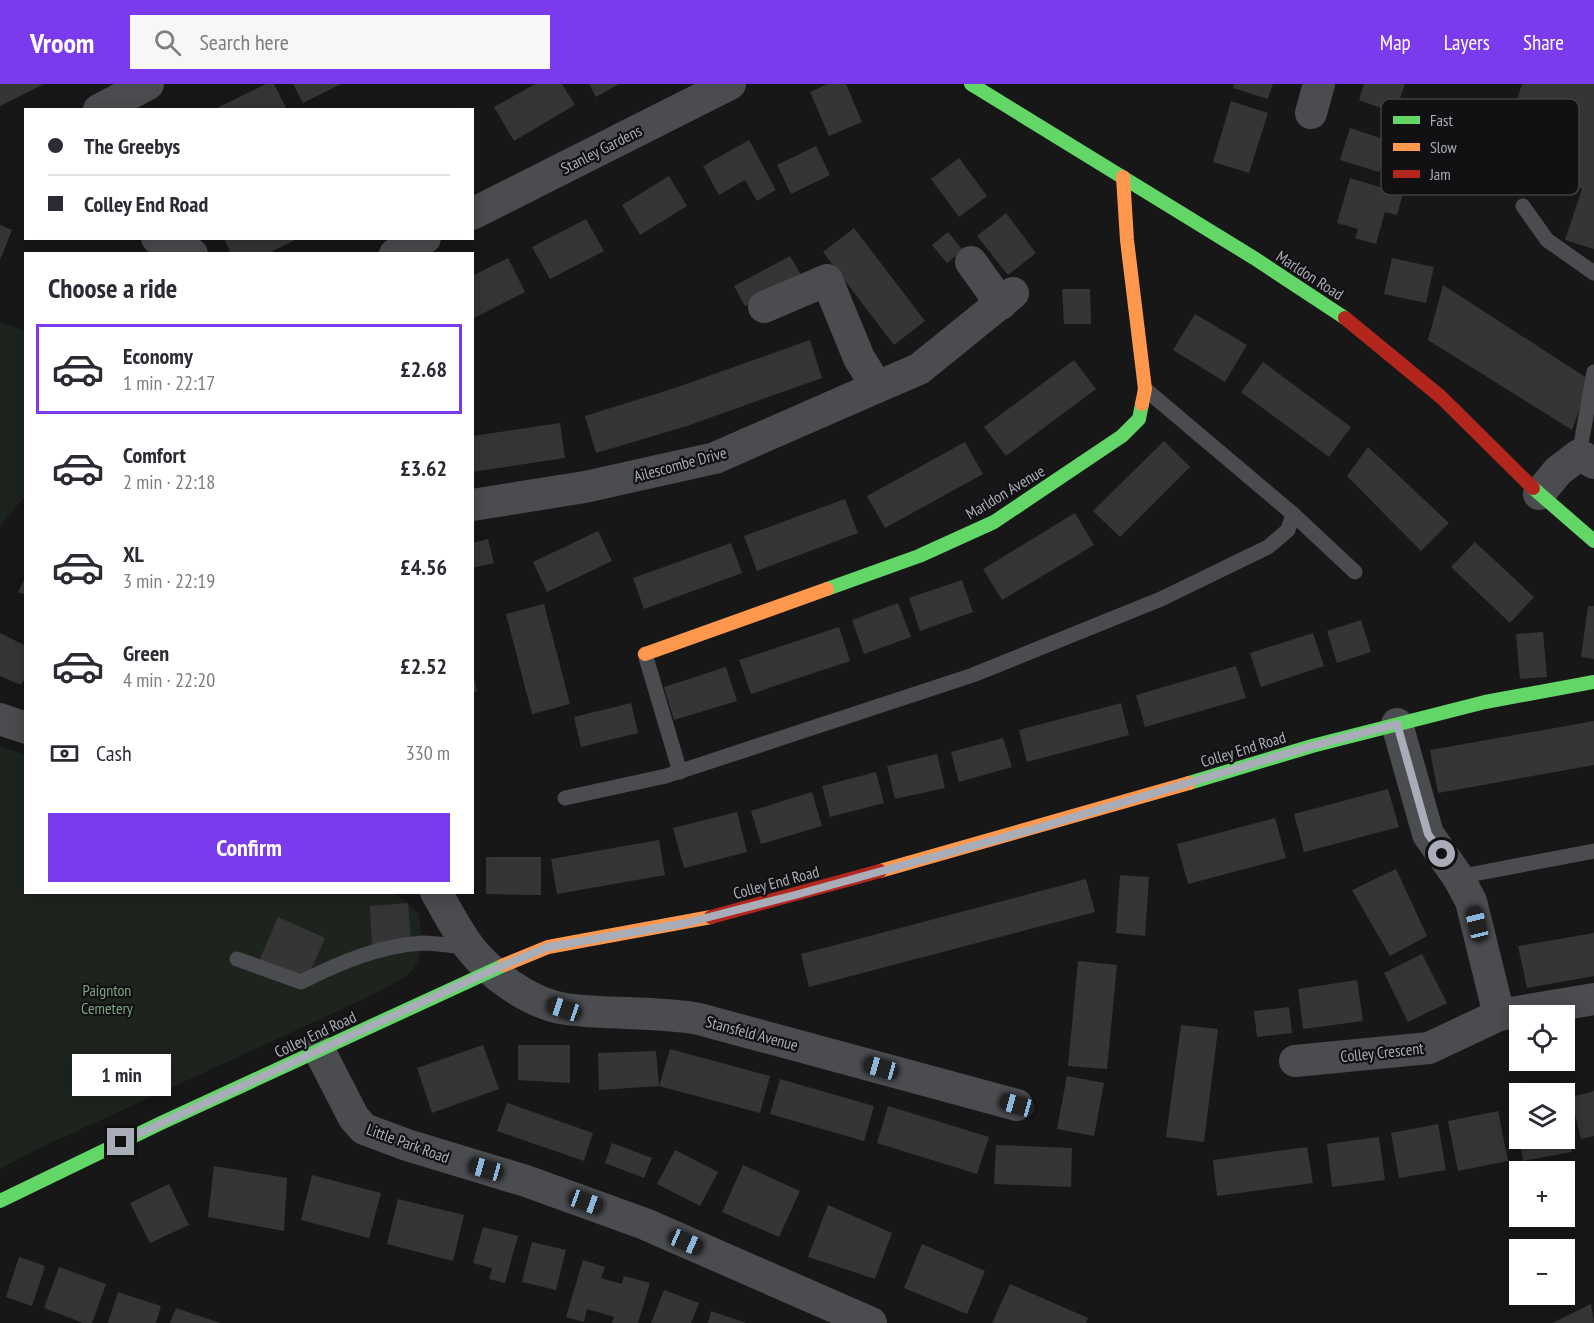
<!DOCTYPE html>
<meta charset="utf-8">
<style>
:root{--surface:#fff;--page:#f7f7f7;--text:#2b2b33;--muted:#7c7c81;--line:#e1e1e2;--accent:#7c3aed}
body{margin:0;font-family:"PT Sans Narrow",sans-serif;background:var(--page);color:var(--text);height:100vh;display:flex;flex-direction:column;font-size:22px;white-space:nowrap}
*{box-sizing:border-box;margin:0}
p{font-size:20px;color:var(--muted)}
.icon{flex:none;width:33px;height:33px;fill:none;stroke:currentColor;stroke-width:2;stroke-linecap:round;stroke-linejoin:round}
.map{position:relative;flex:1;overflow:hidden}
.side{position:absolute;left:24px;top:168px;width:450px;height:642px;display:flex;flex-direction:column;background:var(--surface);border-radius:0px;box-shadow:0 3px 15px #0003}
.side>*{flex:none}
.guide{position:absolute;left:24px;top:24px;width:450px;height:132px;border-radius:0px;box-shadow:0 3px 15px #0003;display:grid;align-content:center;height:132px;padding:0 24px;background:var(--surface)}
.buttons{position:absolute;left:1509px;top:921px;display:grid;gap:12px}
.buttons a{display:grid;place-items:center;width:66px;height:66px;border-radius:0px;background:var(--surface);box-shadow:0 3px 15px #0003;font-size:30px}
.end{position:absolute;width:27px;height:27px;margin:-14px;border:8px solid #a8adb8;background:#111;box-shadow:0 0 0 3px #111}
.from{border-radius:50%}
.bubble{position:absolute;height:42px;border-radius:0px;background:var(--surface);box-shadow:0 3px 15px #0003;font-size:20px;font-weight:800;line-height:42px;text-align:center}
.car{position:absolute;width:18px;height:36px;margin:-18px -9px;border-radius:8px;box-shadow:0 0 4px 2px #0007;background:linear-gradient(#222 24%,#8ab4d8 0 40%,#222 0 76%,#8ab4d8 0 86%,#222 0)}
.guide b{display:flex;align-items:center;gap:21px;height:57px;font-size:22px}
.guide b+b{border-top:2px solid var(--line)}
.guide i{width:15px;height:15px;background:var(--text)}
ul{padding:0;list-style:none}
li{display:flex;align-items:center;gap:18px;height:90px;margin:0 12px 9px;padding:0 12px;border:3px solid transparent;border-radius:0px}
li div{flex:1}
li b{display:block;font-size:22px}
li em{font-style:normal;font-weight:800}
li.selected{border-color:var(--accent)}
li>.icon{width:54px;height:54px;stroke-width:1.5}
h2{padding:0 24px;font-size:27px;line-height:72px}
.pay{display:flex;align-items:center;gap:15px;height:66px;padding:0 24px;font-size:22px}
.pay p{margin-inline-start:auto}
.action{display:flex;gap:12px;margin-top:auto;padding:12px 24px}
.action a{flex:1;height:69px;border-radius:0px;background:var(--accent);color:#fff;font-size:24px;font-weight:800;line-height:69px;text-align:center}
header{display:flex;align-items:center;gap:36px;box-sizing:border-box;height:84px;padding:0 30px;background:var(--accent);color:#fff}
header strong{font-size:28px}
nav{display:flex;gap:33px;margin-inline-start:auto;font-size:21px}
.search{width:420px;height:54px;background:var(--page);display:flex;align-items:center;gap:15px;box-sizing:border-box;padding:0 21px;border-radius:0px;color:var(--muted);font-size:22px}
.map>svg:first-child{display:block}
.green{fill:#1d241e}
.building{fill:#353536}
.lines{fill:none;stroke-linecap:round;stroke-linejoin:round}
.lane{stroke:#4b4c50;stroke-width:15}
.street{stroke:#4b4c50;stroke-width:32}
.fast{stroke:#63d668;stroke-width:14}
.slow{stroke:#ff974d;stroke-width:14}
.jam{stroke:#b3261e;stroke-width:14}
.route{stroke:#a8adb8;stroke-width:8}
.labels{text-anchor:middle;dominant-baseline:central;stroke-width:4.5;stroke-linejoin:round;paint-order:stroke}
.street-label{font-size:16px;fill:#a8adb8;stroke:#111113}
.park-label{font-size:16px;fill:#7fa381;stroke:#111113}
.key{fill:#111113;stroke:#3e4045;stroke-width:1.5}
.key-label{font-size:16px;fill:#a8adb8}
</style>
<header>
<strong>Vroom</strong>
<div class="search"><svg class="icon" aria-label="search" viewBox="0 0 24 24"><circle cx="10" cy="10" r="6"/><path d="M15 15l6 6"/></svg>Search here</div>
<nav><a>Map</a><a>Layers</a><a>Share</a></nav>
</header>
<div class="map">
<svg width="1594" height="1239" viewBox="0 0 1594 1239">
<rect width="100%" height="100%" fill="#171717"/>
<g class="green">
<polygon points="0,238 26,247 25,412 0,442"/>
<path d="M0,662L25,671L26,808L395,809L419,829C427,887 414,890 366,914L40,1064L0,1085Z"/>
</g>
<g class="building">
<polygon points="0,0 44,0 0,22"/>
<polygon points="266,0 274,0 287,26 213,26"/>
<polygon points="293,0 341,0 303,19"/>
<polygon points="535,0 562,0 575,21 514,57 494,23"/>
<polygon points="589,0 619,0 596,13"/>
<polygon points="828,0 846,0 862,38 829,52 810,8"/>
<polygon points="1234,0 1273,0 1268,15 1233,4"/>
<polygon points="1364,0 1405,0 1395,29 1359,16"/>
<polygon points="1522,0 1594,0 1594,165 1565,156 1582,105 1497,77"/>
<polygon points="1231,17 1268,29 1249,89 1213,78"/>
<polygon points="1350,44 1389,57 1379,88 1340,76"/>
<polygon points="749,56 776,106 757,117 745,96 719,111 703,82"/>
<polygon points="816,62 830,91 791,110 777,81"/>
<polygon points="959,74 987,112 959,133 931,95"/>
<polygon points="669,92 687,122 640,151 622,121"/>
<polygon points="1350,94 1403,110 1397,131 1385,128 1376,160 1355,154 1358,145 1337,139"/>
<polygon points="1006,129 1036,169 1008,191 977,152"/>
<polygon points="586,135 604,167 550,195 532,163"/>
<polygon points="0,141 12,146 0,176"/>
<polygon points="854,144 925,237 894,261 823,168"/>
<polygon points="948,148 963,166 947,179 932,161"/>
<polygon points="224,154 299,154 267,170 231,170"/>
<polygon points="790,172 801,191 745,222 734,202"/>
<polygon points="508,174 525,208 472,235 472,192"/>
<polygon points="1392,174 1434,183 1426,219 1384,210"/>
<polygon points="1443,201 1590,296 1572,346 1428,256"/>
<polygon points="1062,205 1090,205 1091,240 1064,240"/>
<polygon points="1195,230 1247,261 1225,298 1173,266"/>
<polygon points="810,256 822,294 687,342 596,369 585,332 675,304"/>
<polygon points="1074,276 1096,305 1006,372 984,343"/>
<polygon points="1263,278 1351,343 1329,373 1241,308"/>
<polygon points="560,339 565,374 472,388 472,352"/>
<polygon points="1164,357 1190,383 1120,453 1093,427"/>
<polygon points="965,358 983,390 885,444 867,412"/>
<polygon points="1368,363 1449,439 1421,467 1347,392"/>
<polygon points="845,415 858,449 757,487 744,452"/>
<polygon points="1075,429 1094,461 1002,516 983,485"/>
<polygon points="598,447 612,477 547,508 533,478"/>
<polygon points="488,455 494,479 472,484 472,459"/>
<polygon points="1475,458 1534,513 1510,539 1451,483"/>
<polygon points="731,459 742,489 644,525 633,494"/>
<polygon points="26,492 26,511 18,508"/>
<polygon points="962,496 973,528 920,547 909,514"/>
<polygon points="898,519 911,553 864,570 852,536"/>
<polygon points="544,520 570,620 532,630 506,530"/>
<polygon points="1588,522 1594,522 1594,575 1581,573"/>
<polygon points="1361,536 1371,568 1337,579 1327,547"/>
<polygon points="839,543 850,577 751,610 739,576"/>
<polygon points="1543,548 1547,593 1520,595 1516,550"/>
<polygon points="0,549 26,562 26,592 21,601 0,592"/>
<polygon points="1313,549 1324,582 1261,603 1250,569"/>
<polygon points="472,582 477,608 472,608"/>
<polygon points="1236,582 1246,614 1145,643 1136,611"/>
<polygon points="726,583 737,617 674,636 664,603"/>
<polygon points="631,619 638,649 581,663 574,633"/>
<polygon points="1121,619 1129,651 1027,678 1019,646"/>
<polygon points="1594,637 1594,681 1438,709 1430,666"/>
<polygon points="1003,654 1012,683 959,698 951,668"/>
<polygon points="937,670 945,704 895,715 887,682"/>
<polygon points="876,688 884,719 830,733 822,702"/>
<polygon points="1388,705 1399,743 1304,768 1294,730"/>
<polygon points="812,708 822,742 761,760 751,727"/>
<polygon points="737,728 747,768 684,784 673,744"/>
<polygon points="1275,734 1286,774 1188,800 1177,760"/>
<polygon points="659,756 665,791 557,810 551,775"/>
<polygon points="486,773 541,773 541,811 486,810"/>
<polygon points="1396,785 1427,852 1390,872 1352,806"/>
<polygon points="1120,791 1149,793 1145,852 1116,849"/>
<polygon points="1086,795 1095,828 809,903 801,870"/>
<polygon points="408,819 411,859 372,861 370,822"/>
<polygon points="278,833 325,854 306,897 259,877"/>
<polygon points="1594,849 1594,892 1527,904 1518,862"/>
<polygon points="1422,870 1447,919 1408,938 1384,889"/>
<polygon points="1078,877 1117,881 1107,985 1068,982"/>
<polygon points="1357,896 1363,937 1303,945 1298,905"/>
<polygon points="1289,923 1292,949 1257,953 1254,927"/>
<polygon points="1181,941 1218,945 1204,1058 1166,1053"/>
<polygon points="483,961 499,1005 432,1029 417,984"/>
<polygon points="518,961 570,961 570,999 518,996"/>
<polygon points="670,965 770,992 760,1029 659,1002"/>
<polygon points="656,967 659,1002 599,1006 598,969"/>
<polygon points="1067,992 1104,999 1094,1052 1057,1045"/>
<polygon points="780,995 874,1022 864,1057 770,1030"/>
<polygon points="1594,1007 1594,1052 1581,1055 1571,1013"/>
<polygon points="507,1019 593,1049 584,1077 497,1047"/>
<polygon points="888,1022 989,1053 977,1090 877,1059"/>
<polygon points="1520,1024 1520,1049 1518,1049 1514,1025"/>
<polygon points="1498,1027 1508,1077 1458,1087 1448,1037"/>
<polygon points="1564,1035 1572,1068 1523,1077 1519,1054 1564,1054"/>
<polygon points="1438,1040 1446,1086 1399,1094 1391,1049"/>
<polygon points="1379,1053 1385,1096 1332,1103 1327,1060"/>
<polygon points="612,1059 652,1074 644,1094 605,1079"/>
<polygon points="996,1061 1072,1064 1071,1103 994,1100"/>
<polygon points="1307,1063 1313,1099 1217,1112 1213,1076"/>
<polygon points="675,1066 718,1088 700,1122 657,1100"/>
<polygon points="743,1081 800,1107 779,1153 722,1128"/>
<polygon points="214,1082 287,1094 284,1147 208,1133"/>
<polygon points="312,1091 381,1109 369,1154 301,1136"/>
<polygon points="169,1100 189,1141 150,1159 130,1119"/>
<polygon points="398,1115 464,1131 453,1177 387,1160"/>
<polygon points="828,1121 892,1149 875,1195 808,1173"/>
<polygon points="483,1143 518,1152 505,1199 489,1195 492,1184 473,1179"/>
<polygon points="532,1158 566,1166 556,1206 522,1198"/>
<polygon points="922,1160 985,1187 967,1230 904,1204"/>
<polygon points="19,1173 45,1182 32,1222 6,1213"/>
<polygon points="583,1176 605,1183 601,1194 622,1200 624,1192 650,1199 638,1239 612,1239 614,1233 587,1225 584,1238 566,1233"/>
<polygon points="59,1183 106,1200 92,1239 83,1239 44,1224"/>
<polygon points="1010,1200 1088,1234 1086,1239 992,1239"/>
<polygon points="664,1206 699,1219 691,1239 651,1239"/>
<polygon points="118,1208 161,1222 156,1239 108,1239"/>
<polygon points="1591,1220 1594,1239 1552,1239"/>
<polygon points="176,1224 220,1239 170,1239"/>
<polygon points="711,1227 746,1239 708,1239"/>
</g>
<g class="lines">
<g class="lane">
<polyline points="1523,122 1547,156 1594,189"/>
<polyline points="1579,371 1594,288"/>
<polyline points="1293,430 1355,488"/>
<polyline points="645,570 680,688"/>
<polyline points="565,714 666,692 973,591 1161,515 1268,463 1288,446 1293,430 1145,305"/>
<polyline points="1458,793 1594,767"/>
<path d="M237,875L301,898C339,879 378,862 422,859C437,859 454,862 469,864"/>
</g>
<g class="street">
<polyline points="99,26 148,0"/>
<polyline points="1311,29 1319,0"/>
<polyline points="472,130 730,0"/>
<polyline points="157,154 192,170"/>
<polyline points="395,170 425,154"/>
<polyline points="971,178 1001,220"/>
<polyline points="877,303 919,285 1013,209"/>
<polyline points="1539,410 1558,387 1579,371 1594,379"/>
<polyline points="472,421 585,403 715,374 877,303 859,274 827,196 764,223"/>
<polyline points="0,635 26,644"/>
<polyline points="1397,640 1428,750 1458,793 1471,817 1499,931 1594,915"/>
<path d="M436,808C447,827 457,847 470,864C491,891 531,920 566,925C610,931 655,927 699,935L1017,1021"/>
<polyline points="319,966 354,1034 364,1045 407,1061 526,1097 645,1140 871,1239"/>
<polyline points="1295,977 1429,964 1499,931"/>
</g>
<g class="fast">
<polyline points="971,0 1254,174 1345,234"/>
<polyline points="1533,404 1594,457"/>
<polyline points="827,505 919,472 994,438 1122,352 1139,335 1142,320"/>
<polyline points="1189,699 1312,662 1485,618 1594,598"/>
<polyline points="0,1117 161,1039 504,881"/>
</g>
<g class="slow">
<polyline points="1123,93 1127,156 1145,305 1142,320"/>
<polyline points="645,570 827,505"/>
<polyline points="880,787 1189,699"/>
<polyline points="504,881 548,863 711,833"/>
</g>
<g class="jam">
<polyline points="1345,234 1441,313 1533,404"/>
<polyline points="711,833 880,787"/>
</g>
</g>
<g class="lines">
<polyline class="route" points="121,1058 492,886 548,863 686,839 795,811 1034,745 1312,662 1397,640 1428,750 1442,770"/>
</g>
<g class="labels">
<g class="street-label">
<text transform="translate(601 65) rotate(-27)">Stanley Gardens</text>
<text transform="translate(1310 191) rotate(33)">Marldon Road</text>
<text transform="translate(680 380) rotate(-15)">Ailescombe Drive</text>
<text transform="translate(1005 408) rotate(-31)">Marldon Avenue</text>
<text transform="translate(1243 665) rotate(-17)">Colley End Road</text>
<text transform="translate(776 798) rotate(-15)">Colley End Road</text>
<text transform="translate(752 949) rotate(15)">Stansfeld Avenue</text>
<text transform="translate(315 950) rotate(-25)">Colley End Road</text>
<text transform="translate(1382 968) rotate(-6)">Colley Crescent</text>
<text transform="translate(408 1059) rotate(20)">Little Park Road</text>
</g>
<g class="park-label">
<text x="107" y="906">Paignton<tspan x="107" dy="18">Cemetery</tspan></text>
</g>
</g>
<rect x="1381" y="15" width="198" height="96" rx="9" class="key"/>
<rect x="1393" y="32" width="27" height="8" fill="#63d668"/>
<rect x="1393" y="59" width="27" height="8" fill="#ff974d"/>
<rect x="1393" y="86" width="27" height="8" fill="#b3261e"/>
<g class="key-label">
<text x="1430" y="42">Fast</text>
<text x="1430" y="69">Slow</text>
<text x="1430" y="96">Jam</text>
</g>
</svg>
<div class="buttons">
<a><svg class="icon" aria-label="locate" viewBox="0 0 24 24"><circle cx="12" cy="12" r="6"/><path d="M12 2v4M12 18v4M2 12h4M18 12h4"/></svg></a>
<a><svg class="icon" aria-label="layers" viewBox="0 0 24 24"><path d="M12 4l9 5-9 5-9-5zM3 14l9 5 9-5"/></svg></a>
<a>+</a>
<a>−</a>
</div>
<i class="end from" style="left:1442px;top:770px"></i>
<i class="end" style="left:121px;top:1058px"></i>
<div class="bubble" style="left:72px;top:970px;width:99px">1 min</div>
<i class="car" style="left:1477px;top:840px;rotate:346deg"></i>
<i class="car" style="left:564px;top:925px;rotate:289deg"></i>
<i class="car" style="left:881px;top:984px;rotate:286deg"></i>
<i class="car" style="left:1017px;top:1021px;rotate:286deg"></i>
<i class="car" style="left:486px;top:1085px;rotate:286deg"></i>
<i class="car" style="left:586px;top:1118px;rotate:110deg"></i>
<i class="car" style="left:686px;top:1158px;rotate:114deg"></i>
<div class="guide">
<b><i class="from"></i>The Greebys</b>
<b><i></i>Colley End Road</b>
</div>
<section class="side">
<h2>Choose a ride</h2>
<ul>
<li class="selected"><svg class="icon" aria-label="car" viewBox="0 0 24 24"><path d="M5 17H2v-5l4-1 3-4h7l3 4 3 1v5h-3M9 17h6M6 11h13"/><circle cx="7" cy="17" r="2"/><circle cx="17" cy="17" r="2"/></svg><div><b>Economy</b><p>1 min · 22:17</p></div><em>£2.68</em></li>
<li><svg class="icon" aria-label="car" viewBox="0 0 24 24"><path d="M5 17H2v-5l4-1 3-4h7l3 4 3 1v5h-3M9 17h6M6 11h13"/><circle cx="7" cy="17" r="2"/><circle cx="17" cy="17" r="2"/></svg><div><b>Comfort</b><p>2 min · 22:18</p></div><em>£3.62</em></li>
<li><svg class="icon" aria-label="car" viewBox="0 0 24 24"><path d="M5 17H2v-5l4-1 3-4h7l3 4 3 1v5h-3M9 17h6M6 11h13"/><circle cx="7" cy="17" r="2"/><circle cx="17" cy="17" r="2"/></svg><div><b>XL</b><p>3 min · 22:19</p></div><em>£4.56</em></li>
<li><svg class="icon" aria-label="car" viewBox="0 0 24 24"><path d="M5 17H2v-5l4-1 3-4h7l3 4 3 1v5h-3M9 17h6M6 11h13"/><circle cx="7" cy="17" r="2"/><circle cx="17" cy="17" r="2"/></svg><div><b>Green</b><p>4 min · 22:20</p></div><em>£2.52</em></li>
</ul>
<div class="pay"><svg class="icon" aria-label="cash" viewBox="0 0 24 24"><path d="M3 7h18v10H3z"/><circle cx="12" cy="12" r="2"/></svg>Cash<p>330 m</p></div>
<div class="action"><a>Confirm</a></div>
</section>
</div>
